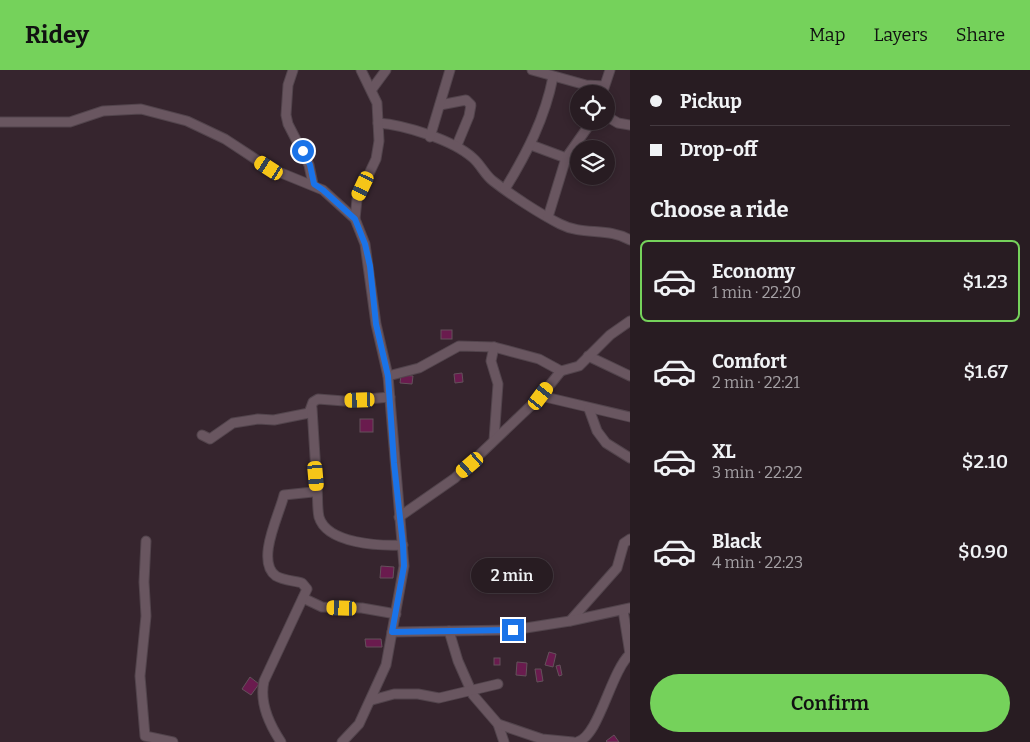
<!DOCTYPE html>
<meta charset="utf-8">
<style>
:root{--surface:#281c22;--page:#30252a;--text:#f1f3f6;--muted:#a5a1a5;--line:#443a40;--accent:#75d25b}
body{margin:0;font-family:Bitter,serif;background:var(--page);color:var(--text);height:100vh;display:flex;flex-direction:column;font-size:19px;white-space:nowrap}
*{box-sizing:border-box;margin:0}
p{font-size:16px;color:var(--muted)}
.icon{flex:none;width:28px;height:28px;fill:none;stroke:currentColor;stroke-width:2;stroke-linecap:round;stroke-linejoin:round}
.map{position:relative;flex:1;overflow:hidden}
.sheet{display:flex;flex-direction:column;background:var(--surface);width:400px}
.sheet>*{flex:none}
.banner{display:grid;align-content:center;height:110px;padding:0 20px;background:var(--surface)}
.tools{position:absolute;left:570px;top:15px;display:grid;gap:10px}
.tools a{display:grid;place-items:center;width:45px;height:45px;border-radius:50%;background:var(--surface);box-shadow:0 2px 8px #0003,0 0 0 1px var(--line);font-size:25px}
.end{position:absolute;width:22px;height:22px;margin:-11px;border:6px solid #1a73e8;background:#fff;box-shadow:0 0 0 2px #fff}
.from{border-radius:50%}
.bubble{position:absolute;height:35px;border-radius:18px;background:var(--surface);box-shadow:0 2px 8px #0003,0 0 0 1px var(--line);font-size:16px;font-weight:600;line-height:35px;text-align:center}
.car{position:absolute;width:15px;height:30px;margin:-15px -8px;border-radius:6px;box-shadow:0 0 4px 1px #0007;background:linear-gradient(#f5c518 24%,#345 0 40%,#f5c518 0 76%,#345 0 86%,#f5c518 0)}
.banner b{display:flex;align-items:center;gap:18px;height:48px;font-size:19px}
.banner b+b{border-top:1px solid var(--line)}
.banner i{width:12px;height:12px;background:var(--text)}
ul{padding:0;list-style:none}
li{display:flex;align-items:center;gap:15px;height:82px;margin:0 10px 8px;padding:0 10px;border:2px solid transparent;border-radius:8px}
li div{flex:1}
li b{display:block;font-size:19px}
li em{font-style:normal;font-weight:600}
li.on{border-color:var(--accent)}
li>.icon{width:45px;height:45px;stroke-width:1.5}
h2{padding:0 20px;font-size:22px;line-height:60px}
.primary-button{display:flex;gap:10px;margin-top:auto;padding:10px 20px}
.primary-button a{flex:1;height:58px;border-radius:30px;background:var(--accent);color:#111;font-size:20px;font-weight:600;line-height:58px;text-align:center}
header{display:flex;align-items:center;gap:30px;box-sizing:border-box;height:70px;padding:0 25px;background:var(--accent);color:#111}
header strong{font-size:24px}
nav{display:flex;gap:28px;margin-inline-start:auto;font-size:18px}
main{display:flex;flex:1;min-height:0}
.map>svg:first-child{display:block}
.building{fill:#6a1b4e;stroke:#64515b}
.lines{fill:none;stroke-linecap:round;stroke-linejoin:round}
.minor-casing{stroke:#52444c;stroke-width:11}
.minor{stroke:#695660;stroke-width:9}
.route{stroke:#1a73e8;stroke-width:6}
</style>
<header>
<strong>Ridey</strong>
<nav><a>Map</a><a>Layers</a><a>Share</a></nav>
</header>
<main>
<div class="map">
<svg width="630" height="672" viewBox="0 0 630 672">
<rect width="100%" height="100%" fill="#36252e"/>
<g class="building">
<rect x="441" y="260" width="11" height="9"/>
<polygon points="462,303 463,312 455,313 454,304"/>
<polygon points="401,305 413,306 412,314 400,313"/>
<rect x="360" y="349" width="13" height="13"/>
<polygon points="381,496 394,497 393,508 380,508"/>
<polygon points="365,569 381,569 382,577 366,577"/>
<polygon points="549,582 556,584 553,597 545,595"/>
<rect x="494" y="588" width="6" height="7"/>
<polygon points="517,592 527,593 526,606 516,605"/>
<polygon points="560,595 562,605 559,606 556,596"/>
<polygon points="535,599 541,599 543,611 537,612"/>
<polygon points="250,607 259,614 251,625 242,619"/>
<polygon points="614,665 619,672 607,672 606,671"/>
</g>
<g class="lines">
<defs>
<g id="minor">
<polyline points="293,0 288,15 286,45 288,54 309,95 313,114"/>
<polyline points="532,0 586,15 604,16"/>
<polyline points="372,19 386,0"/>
<polyline points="602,24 610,0"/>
<polyline points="440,35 466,30 471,35 469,46 457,75"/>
<polyline points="606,46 618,53 630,55"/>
<polyline points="0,52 70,52 103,41 141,39 187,51 225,69 269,98 323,120 355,149"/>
<path d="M378,53C405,55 453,70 473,88C481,95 485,105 493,111C511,125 540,144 560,154C583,166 608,157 630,170"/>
<polyline points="430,67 450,0"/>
<polyline points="531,75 566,88"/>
<path d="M505,119C527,83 545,48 553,7"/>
<polyline points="548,147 566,88 592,51"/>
<polyline points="588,286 630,306"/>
<polyline points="388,306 419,298 459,276 494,277 539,289 561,301"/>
<polyline points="541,326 630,347"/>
<polyline points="589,339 597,361 606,373 630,388"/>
<polyline points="202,365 210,369 233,353 258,349 274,350 309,343 313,332 318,329 344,331 390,327"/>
<polyline points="494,370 498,314 491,291 494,277"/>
<path d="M317,419C318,428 317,438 319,447C327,474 380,476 403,475"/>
<polyline points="399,447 455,408 541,326 561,301 579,296 610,265 630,251"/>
<polyline points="146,471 144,512 146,546 140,606 145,666 173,672"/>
<polyline points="303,528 322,537 362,538 396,544"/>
<polyline points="623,540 630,584"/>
<polyline points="570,551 617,498 624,473 630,469"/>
<polyline points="449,561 458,591 473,625 498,654 504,672"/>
<polyline points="392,562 513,560 570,551 630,538"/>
<polyline points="372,630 394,624 418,624 439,628 498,614"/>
<polyline points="498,654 542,669 573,672"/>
<path d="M281,672C269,654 259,633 264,611L307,519L302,513C295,511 282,510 276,506C255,491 280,443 284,425L313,422L317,419L312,338"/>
<polyline points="342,672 359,654 386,595 404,496 388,306 376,254 365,174 355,149 357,129 376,89 379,71 377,33 361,0"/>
<path d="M577,672C599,667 610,603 630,584"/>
</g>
</defs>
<use href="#minor" class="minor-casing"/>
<use href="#minor" class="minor"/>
</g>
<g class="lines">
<polyline class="route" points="303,81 310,95 314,114 323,120 355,149 365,174 370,196 376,254 388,306 394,393 403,475 404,496 392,562 513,560"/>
</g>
</svg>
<div class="tools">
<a><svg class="icon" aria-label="locate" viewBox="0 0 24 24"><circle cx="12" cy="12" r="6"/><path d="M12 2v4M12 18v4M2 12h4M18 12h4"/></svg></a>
<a><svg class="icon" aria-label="layers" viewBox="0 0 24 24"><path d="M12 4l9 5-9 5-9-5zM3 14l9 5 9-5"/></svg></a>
</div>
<i class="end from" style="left:303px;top:81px"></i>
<i class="end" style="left:513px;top:560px"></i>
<div class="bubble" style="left:471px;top:488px;width:82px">2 min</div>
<i class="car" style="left:269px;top:98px;rotate:303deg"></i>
<i class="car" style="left:363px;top:116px;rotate:205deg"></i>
<i class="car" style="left:541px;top:326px;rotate:37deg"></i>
<i class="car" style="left:360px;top:330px;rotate:268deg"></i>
<i class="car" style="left:470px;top:395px;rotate:229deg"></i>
<i class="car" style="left:316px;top:406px;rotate:175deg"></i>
<i class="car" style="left:342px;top:538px;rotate:272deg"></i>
</div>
<section class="sheet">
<div class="banner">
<b><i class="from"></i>Pickup</b>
<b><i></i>Drop-off</b>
</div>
<h2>Choose a ride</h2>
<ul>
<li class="on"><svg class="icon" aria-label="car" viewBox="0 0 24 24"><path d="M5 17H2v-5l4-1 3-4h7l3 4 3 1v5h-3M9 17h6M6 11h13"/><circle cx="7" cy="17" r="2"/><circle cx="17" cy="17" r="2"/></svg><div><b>Economy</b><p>1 min · 22:20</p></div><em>$1.23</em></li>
<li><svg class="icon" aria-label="car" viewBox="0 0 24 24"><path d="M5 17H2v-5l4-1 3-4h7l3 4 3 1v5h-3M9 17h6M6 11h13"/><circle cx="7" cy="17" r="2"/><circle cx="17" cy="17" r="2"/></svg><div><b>Comfort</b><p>2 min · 22:21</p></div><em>$1.67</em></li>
<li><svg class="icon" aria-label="car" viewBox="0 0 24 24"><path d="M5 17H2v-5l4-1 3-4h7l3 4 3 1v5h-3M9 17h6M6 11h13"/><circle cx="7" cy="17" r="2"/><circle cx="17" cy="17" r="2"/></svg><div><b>XL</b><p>3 min · 22:22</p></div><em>$2.10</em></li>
<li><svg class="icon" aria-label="car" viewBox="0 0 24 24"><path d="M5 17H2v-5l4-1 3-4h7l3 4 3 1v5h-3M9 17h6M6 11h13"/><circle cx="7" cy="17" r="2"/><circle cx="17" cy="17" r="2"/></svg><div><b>Black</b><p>4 min · 22:23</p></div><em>$0.90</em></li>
</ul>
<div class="primary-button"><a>Confirm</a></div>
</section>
</main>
